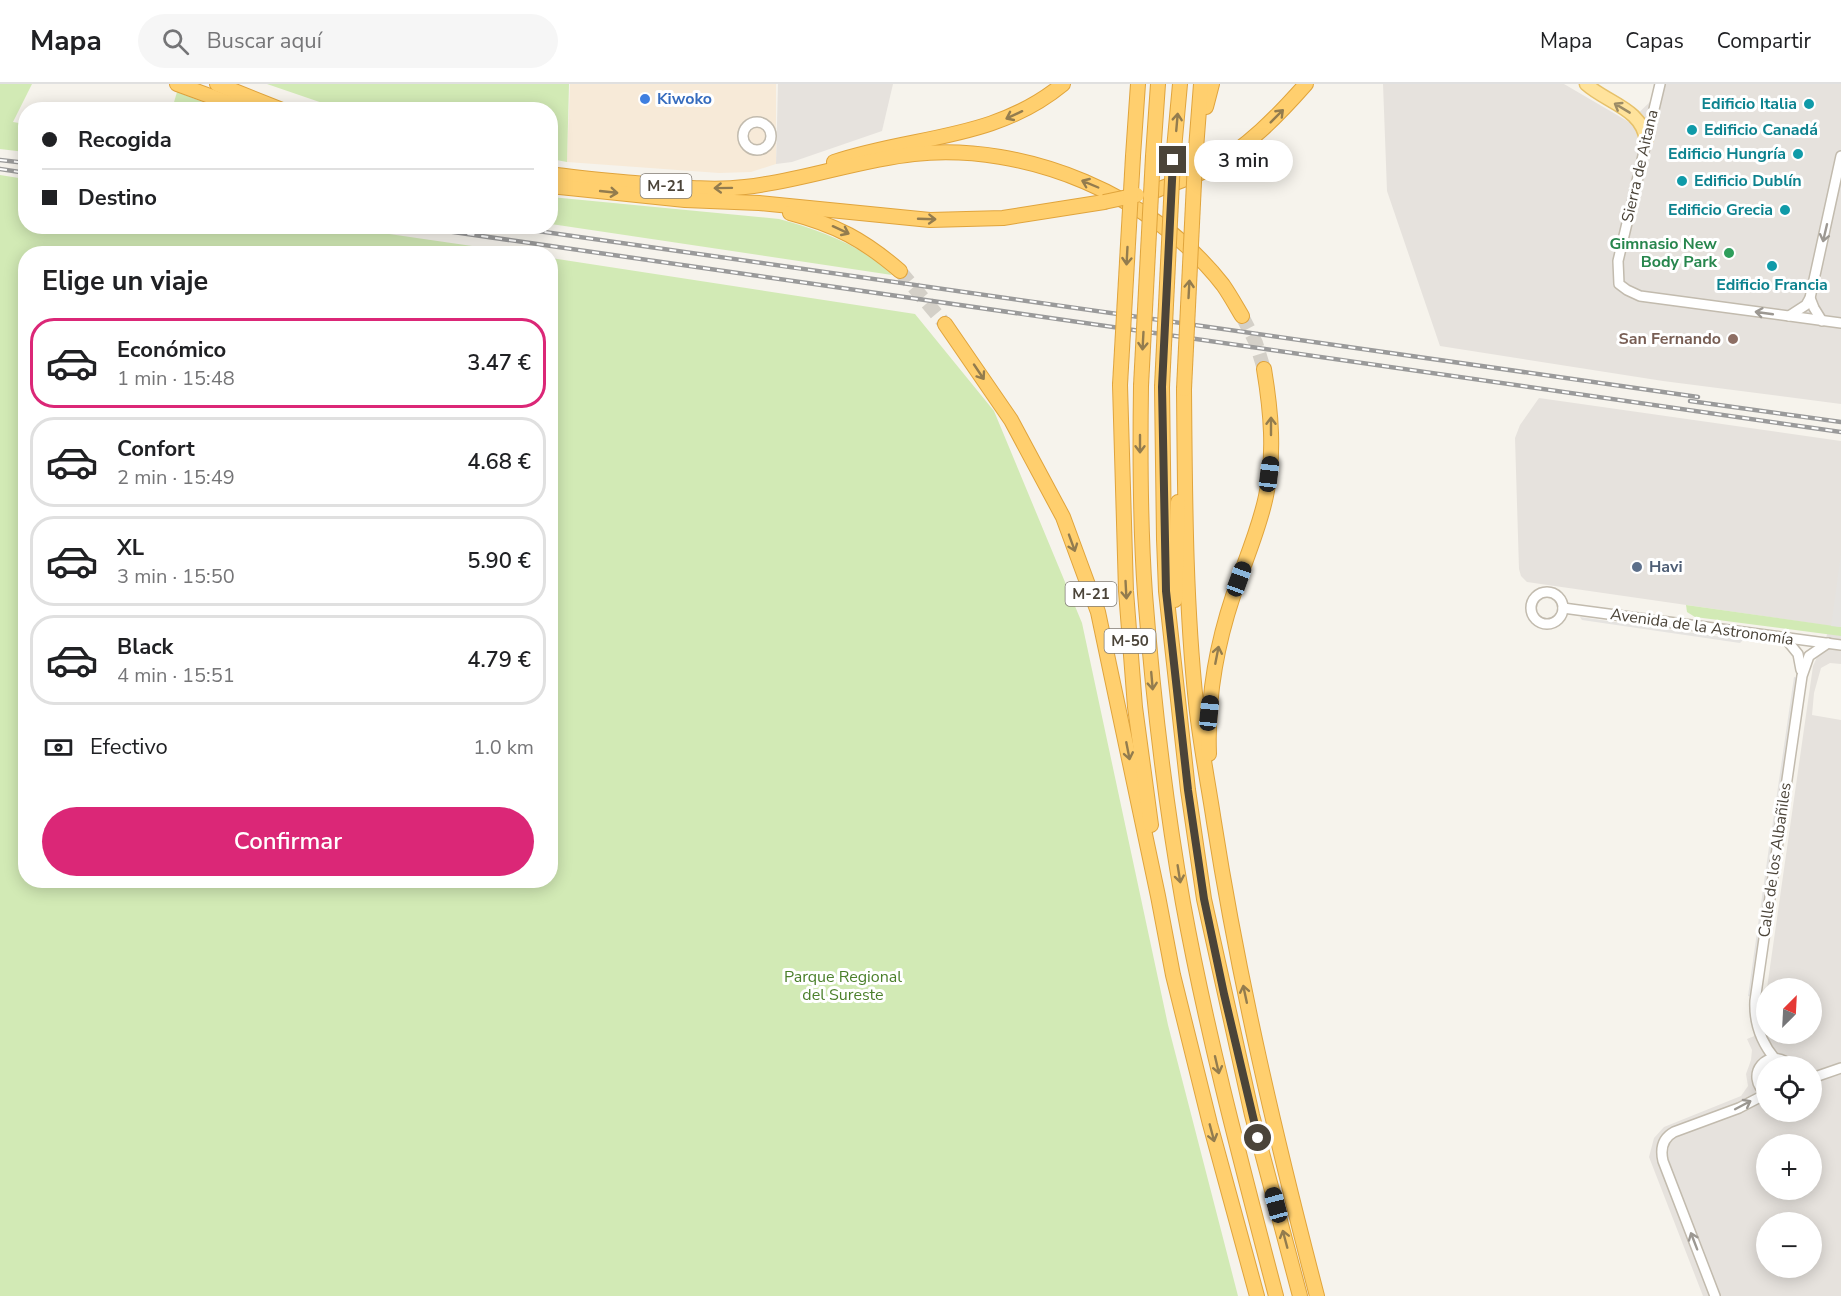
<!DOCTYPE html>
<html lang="es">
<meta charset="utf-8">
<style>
:root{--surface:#fff;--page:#f6f6f6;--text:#202124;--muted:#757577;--line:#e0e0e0;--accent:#db2777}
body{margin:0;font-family:"Nunito Sans",sans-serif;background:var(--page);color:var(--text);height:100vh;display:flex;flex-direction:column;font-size:22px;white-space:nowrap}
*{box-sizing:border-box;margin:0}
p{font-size:20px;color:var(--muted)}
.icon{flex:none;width:33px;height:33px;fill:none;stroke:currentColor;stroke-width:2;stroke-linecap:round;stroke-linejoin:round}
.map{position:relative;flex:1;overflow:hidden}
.drawer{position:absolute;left:18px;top:162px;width:540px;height:642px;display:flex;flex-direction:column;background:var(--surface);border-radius:24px;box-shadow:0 3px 15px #0003}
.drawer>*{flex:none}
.guide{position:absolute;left:18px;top:18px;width:540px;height:132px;border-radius:24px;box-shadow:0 3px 15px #0003;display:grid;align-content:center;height:132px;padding:0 24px;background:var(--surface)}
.needle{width:39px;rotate:24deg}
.tools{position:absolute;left:1756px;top:894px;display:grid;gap:12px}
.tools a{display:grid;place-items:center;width:66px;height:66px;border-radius:50%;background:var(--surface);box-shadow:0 3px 15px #0003;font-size:30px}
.end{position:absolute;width:27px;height:27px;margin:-14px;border:8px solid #4b4439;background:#fff;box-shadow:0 0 0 3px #fff}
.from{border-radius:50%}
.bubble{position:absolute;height:42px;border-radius:21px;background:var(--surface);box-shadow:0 3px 15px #0003;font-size:20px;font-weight:600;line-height:42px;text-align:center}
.car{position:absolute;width:18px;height:36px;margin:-18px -9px;border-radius:8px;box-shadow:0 0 4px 2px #0007;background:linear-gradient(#222 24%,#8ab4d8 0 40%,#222 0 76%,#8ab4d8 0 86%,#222 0)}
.guide b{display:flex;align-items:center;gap:21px;height:57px;font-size:22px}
.guide b+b{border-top:2px solid var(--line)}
.guide i{width:15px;height:15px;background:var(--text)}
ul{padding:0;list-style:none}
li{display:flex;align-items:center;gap:18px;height:90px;margin:0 12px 9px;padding:0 12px;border:3px solid var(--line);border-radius:24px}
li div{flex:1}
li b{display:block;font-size:22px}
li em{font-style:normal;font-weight:600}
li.current{border-color:var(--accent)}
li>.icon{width:54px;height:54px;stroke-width:1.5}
h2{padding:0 24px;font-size:27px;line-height:72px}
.pay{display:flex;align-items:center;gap:15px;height:66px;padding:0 24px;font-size:22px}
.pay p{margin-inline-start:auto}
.primary-button{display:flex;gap:12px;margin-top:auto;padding:12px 24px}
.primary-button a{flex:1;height:69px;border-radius:36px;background:var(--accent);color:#fff;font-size:24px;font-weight:600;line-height:69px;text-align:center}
header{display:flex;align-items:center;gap:36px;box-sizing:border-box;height:84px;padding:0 30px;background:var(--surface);border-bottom:2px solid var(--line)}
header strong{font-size:28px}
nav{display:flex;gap:33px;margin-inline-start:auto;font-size:21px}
.search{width:420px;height:54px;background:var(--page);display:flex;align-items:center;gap:15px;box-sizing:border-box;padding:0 21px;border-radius:33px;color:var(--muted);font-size:22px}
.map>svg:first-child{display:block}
.commercial{fill:#f7ead8}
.industrial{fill:#e6e2dd;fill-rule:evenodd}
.green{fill:#d2eab5}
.parking{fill:#e5e3e0}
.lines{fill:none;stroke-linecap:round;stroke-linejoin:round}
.highway-tunnel{stroke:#d4d0c8;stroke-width:14;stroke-dasharray:14 7;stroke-linecap:butt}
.minor-casing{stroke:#c2bbae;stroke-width:12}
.major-casing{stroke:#e6c16a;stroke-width:15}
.highway-casing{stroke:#e0a43c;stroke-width:16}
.minor{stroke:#fff;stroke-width:9}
.major{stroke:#ffe39c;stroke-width:12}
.highway{stroke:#ffcf6e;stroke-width:14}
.rail-casing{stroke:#9a9a9a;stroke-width:4.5}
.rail{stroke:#fff;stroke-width:2;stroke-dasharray:7;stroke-linecap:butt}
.highway-bridge-casing{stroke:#e0a43c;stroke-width:16;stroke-linecap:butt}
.highway-bridge{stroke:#ffcf6e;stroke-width:14}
.oneway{stroke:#9c8c66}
.oneway2{stroke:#937c4e}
.oneway3{stroke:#9c9892}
.route{stroke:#4b4439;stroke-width:8}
.shop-dot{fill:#3f7fe0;stroke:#fff;stroke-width:2}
.culture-dot{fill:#0f9aa8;stroke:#fff;stroke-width:2}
.leisure-dot{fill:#2e9e5b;stroke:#fff;stroke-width:2}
.education-dot{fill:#8d6e63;stroke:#fff;stroke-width:2}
.service-dot{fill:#5c6f8a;stroke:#fff;stroke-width:2}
.labels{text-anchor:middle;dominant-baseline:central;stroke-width:6;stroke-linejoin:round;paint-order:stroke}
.shield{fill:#fff;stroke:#817c74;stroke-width:1.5}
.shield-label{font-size:15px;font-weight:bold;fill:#4b4439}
.shop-label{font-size:16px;font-weight:bold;fill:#366cbe;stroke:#fff;text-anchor:start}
.culture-label{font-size:16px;font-weight:bold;fill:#0d838f;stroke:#fff;text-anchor:end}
.street-label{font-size:16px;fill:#4b4439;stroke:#fff}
.leisure-label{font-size:16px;font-weight:bold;fill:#27864d;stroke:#fff;text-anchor:end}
.education-label{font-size:16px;font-weight:bold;fill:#785e54;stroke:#fff;text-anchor:end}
.service-label{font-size:16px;font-weight:bold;fill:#4e5e75;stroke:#fff;text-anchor:start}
.park-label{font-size:16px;fill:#4a7f2a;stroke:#fff}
</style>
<header>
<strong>Mapa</strong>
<div class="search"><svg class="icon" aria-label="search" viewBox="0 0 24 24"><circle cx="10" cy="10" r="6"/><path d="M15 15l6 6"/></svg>Buscar aquí</div>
<nav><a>Mapa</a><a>Capas</a><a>Compartir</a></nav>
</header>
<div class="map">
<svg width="1841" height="1212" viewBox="0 0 1841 1212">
<rect width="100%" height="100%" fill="#f6f3ec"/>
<polygon class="commercial" points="570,0 776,0 776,80 751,88 719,89 567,78"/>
<g class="industrial">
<polygon points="778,0 893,0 882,47 792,78 776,80"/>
<polygon points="1383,0 1564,0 1629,38 1653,15 1657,0 1841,0 1841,320 1663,297 1440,262 1387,107"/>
<path d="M1539,314L1841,357V580L1830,579L1821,584L1814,609L1812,631L1841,636V1212H1703L1649,1073L1654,1054L1664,1043L1741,1012L1748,1002L1746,990L1751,976L1752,966L1747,955L1767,947V950H1812V904H1767L1813,582L1831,542L1527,498L1521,492L1519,485L1515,354L1520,341ZM1767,982H1812V1028H1767ZM1767,1060H1812V1106H1767ZM1767,1138H1812V1184H1767Z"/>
</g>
<g class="green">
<polygon points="0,0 32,0 13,38 25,40 25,68 0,65"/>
<polygon points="267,0 569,0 567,78 551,75 550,26 340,25"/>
<polygon points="177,8 221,25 172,25"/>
<polygon points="0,91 25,95 26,142 341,143 520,169 26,170 26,796 550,796 551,174 915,230 994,327 1082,539 1168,941 1238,1212 0,1212"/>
<path d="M551,113L779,135C820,146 861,161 892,191L551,140Z"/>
<polygon points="1686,521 1841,543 1841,552 1695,533 1687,528"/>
</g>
<g class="parking">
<polygon points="1841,469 1841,543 1831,542"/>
<polygon points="1580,533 1743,556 1740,559 1582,536"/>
<polygon points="1794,593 1798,594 1775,752 1771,751"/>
<polygon points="1770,756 1775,756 1752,913 1748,912"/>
</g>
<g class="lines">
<g class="highway-tunnel">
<polyline points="900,187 945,240"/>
<polyline points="1242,232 1256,259 1264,285"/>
</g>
<defs>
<g id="minor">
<polyline points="1660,0 1618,177 1619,200 1627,206 1640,212 1841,239"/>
<circle cx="757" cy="52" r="14"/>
<polyline points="1810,214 1814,224 1822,237"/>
<polyline points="1789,232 1806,221 1810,214 1841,72"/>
<circle cx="1547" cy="524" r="16"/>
<polyline points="1563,524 1841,561"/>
<polyline points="1785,554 1798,570 1801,586"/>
<path d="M1775,975C1760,957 1754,939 1755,917L1802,592L1809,572L1828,559"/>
<polyline points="1812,994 1841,984"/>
<path d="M1767,1010C1742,992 1769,960 1791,982"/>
<path d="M1715,1212L1663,1077C1660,1064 1663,1054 1674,1048L1739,1024L1766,1010"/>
</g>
<path id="major" d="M1586,0C1607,19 1643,25 1646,57"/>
<g id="highway">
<polyline points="177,0 248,26"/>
<polyline points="217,0 282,26"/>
<polyline points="1206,23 1212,0"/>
<polyline points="1133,72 1138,0"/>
<polyline points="1153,72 1158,0"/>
<polyline points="1173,76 1180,0"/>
<path d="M834,78C914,51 994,57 1063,0"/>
<polyline points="1195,78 1201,0"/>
<path d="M550,90C582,95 614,97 645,100C678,103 712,107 745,103C802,97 857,76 914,70C1026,58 1154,112 1223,201C1230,211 1236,222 1242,232"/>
<polyline points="550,102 685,116 759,119 930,136 1003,134 1104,118"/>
<path d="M1157,106C1174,99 1193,93 1209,85C1247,63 1277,33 1306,0"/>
<path d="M790,129C836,141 864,156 900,187"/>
<polyline points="945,240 1011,336 1063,433 1098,528 1158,812 1173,891 1210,1040 1257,1212"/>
<polyline points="1120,301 1126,507 1135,623 1151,741"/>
<path d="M1141,302C1140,371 1140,441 1145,510C1153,614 1165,717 1183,819C1207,951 1242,1082 1276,1212"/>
<polyline points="1162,303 1164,455 1166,507 1188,706 1204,815 1252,1031 1300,1212"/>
<path d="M1184,305C1185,410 1185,515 1196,619C1200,659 1208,698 1214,738C1239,898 1276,1055 1317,1212"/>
<polyline points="1175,516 1178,418"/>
<path d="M1209,670C1207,616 1216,563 1233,512C1244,479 1259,446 1266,412C1275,370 1271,327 1264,285"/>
</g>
</defs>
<use href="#minor" class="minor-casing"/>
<use href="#major" class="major-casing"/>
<use href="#highway" class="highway-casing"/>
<use href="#minor" class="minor"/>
<use href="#major" class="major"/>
<use href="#highway" class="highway"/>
<defs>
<g id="rail">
<polyline points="0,76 26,79"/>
<polyline points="0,85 26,89"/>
<polyline points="412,142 1841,348"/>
<polyline points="503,142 1698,313"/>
<polyline points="1690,317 1841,338"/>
</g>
</defs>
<use href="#rail" class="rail-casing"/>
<use href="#rail" class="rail"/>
<defs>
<g id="highway-bridge">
<polyline points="1104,118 1137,111"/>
<polyline points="1120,301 1133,72"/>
<polyline points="1141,302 1153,72"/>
<polyline points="1162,303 1173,76"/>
<polyline points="1184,305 1195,78"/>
</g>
</defs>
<use href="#highway-bridge" class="highway-bridge-casing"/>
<use href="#highway-bridge" class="highway-bridge"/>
</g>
<defs><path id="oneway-shaft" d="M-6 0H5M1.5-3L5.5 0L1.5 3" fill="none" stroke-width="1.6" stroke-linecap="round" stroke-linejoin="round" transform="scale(1.5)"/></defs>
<use class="oneway" href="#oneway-shaft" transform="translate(1622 24) rotate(-149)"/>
<g class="oneway2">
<use href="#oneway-shaft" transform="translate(1014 31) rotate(155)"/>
<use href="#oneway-shaft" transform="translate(1277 32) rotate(-45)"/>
<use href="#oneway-shaft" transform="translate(1177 38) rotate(-85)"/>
<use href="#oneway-shaft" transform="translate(1090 100) rotate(-157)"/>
<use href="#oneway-shaft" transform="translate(723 104) rotate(179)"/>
<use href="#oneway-shaft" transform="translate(609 108) rotate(6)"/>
<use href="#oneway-shaft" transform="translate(927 135) rotate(2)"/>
<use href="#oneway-shaft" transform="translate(841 146) rotate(25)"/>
<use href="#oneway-shaft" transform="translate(1127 172) rotate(93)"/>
<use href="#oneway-shaft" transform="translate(1189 205) rotate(-87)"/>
<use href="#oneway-shaft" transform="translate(1143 257) rotate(93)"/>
<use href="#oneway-shaft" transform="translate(979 288) rotate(56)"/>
<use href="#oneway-shaft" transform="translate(1271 342) rotate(-90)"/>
<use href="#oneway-shaft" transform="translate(1140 360) rotate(90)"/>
<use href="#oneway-shaft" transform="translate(1072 459) rotate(70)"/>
<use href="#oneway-shaft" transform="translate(1126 506) rotate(87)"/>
<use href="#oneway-shaft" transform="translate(1217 571) rotate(-79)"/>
<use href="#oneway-shaft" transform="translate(1152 597) rotate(85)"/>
<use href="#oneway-shaft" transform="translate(1128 667) rotate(79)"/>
<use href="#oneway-shaft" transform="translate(1179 790) rotate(81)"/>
<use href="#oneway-shaft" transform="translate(1245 910) rotate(-102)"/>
<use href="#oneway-shaft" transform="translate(1217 981) rotate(77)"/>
<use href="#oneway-shaft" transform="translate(1212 1049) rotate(75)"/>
<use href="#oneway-shaft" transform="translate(1285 1155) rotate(-105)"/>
</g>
<g class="oneway3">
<use href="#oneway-shaft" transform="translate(1825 149) rotate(103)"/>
<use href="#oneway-shaft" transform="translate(1764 229) rotate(-172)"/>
<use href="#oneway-shaft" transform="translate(1743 1021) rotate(-28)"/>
<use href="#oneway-shaft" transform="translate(1694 1157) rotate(-111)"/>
</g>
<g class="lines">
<polyline class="route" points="1173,76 1162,303 1166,507 1188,706 1204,815 1224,910 1258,1054"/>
</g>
<circle class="shop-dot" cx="645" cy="15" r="6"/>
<g class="culture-dot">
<circle cx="1809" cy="20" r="6"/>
<circle cx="1692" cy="46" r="6"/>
<circle cx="1798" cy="70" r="6"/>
<circle cx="1682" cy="97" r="6"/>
<circle cx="1785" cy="126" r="6"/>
<circle cx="1772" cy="182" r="6"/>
</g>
<circle class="leisure-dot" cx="1729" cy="169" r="6"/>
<circle class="education-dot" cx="1733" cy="255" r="6"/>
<circle class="service-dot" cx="1637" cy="483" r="6"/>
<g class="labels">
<g class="shield">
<rect x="640.5" y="90" width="51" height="24" rx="4.5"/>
<rect x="1065.5" y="498" width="51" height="24" rx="4.5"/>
<rect x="1104.5" y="545" width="51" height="24" rx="4.5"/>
</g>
<g class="shield-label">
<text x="666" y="102">M-21</text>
<text x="1091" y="510">M-21</text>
<text x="1130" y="557">M-50</text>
</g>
<g class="shop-label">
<text x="657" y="15">Kiwoko</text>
</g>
<g class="culture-label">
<text x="1797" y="20">Edificio Italia</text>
<text x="1704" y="46" text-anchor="start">Edificio Canadá</text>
<text x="1786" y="70">Edificio Hungría</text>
<text x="1694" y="97" text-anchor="start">Edificio Dublín</text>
<text x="1773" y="126">Edificio Grecia</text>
<text x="1772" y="201" text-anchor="middle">Edificio Francia</text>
</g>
<g class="street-label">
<text transform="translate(1640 82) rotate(-77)">Sierra de Aitana</text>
<text transform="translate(1702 543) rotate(8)">Avenida de la Astronomía</text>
<text transform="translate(1775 776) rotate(-82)">Calle de los Albañiles</text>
</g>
<g class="leisure-label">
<text x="1717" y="160">Gimnasio New<tspan x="1717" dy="18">Body Park</tspan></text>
</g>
<g class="education-label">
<text x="1721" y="255">San Fernando</text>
</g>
<g class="service-label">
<text x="1649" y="483">Havi</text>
</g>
<g class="park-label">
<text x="843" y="893">Parque Regional<tspan x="843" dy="18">del Sureste</tspan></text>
</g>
</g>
</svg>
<div class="tools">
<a><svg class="needle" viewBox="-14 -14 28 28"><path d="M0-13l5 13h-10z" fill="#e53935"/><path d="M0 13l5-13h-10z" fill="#757577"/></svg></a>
<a><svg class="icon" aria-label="locate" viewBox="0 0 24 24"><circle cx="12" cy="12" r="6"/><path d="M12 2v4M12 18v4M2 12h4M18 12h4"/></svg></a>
<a>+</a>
<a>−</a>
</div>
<i class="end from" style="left:1258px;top:1054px"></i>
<i class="end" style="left:1173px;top:76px"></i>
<div class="bubble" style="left:1194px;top:56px;width:99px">3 min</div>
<i class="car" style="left:1269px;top:390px;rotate:7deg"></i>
<i class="car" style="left:1239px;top:495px;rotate:20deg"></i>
<i class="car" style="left:1209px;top:629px;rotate:6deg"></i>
<i class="car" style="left:1276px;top:1121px;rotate:345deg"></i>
<div class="guide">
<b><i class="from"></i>Recogida</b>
<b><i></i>Destino</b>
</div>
<section class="drawer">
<h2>Elige un viaje</h2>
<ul>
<li class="current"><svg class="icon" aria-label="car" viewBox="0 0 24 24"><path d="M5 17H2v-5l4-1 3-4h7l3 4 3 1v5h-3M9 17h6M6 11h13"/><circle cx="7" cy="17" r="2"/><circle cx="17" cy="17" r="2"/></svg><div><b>Económico</b><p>1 min · 15:48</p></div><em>3.47 €</em></li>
<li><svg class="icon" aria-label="car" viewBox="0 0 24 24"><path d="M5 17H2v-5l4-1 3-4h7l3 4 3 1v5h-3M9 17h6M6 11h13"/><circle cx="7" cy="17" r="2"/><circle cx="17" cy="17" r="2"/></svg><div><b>Confort</b><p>2 min · 15:49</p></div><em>4.68 €</em></li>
<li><svg class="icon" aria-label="car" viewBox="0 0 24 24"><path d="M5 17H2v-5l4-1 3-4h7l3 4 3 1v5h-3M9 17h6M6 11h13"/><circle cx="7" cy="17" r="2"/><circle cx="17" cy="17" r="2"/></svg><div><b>XL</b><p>3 min · 15:50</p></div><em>5.90 €</em></li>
<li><svg class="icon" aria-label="car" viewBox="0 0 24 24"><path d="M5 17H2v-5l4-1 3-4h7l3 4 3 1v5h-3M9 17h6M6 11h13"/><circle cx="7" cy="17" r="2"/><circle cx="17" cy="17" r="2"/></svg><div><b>Black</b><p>4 min · 15:51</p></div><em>4.79 €</em></li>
</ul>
<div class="pay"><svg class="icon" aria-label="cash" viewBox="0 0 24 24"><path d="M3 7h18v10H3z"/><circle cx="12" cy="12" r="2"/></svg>Efectivo<p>1.0 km</p></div>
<div class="primary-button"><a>Confirmar</a></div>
</section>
</div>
